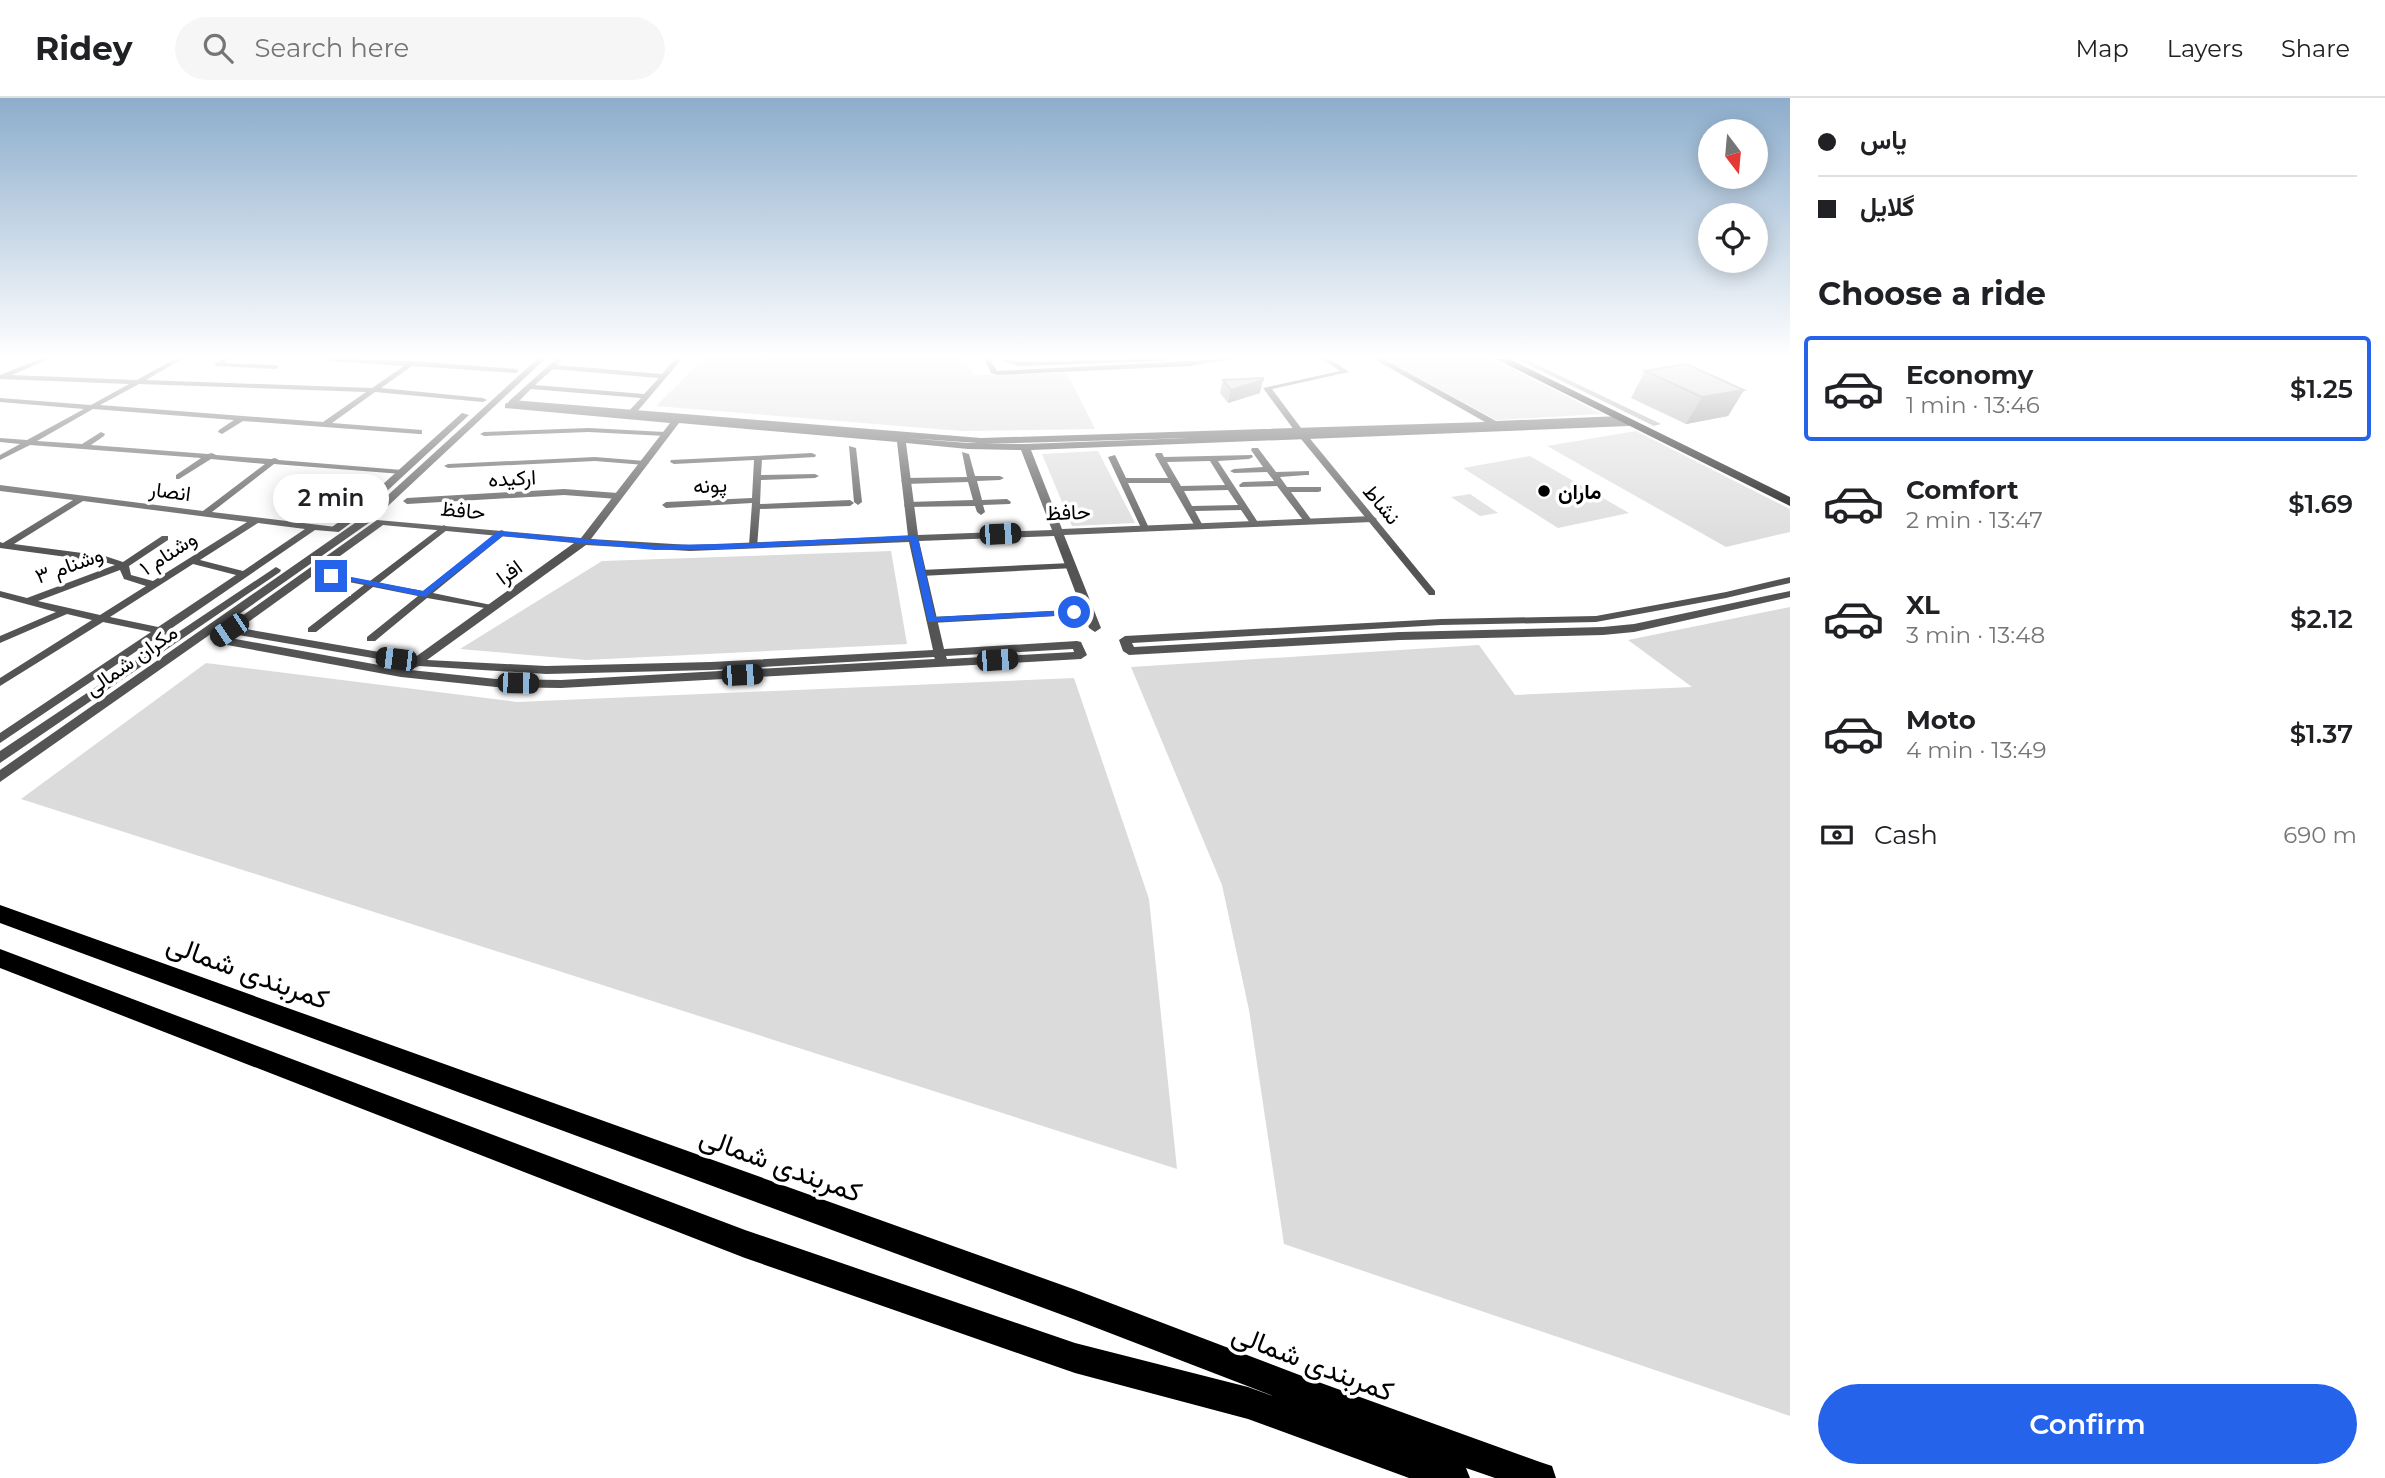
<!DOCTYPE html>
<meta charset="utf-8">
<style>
:root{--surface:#fff;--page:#f6f6f6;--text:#202124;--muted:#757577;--line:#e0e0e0;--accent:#2563eb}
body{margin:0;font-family:Montserrat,Vazirmatn,sans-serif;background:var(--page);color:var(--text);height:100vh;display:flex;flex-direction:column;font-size:26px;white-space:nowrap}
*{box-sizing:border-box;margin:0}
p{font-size:23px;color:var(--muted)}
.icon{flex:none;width:38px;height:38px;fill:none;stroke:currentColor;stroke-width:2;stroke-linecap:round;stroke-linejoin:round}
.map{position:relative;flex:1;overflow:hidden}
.sheet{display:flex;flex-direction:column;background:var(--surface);width:595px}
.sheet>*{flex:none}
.banner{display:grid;align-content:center;height:154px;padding:0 28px;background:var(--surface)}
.needle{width:46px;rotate:164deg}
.buttons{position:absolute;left:1698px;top:21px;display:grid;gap:14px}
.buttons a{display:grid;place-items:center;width:70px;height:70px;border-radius:50%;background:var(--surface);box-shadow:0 4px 18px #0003;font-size:35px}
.end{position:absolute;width:32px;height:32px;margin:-16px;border:9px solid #2563eb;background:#fff;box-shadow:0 0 0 4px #fff}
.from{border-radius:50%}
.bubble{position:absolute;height:49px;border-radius:24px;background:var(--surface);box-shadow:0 4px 18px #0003;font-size:23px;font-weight:600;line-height:49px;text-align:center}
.car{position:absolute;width:21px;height:42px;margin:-21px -10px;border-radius:9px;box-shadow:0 0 5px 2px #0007;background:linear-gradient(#222 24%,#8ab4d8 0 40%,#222 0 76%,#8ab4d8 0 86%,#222 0)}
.banner b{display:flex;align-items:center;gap:24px;height:66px;font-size:26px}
.banner b+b{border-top:2px solid var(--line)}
.banner i{width:18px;height:18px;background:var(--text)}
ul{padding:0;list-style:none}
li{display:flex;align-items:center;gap:21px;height:105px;margin:0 14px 10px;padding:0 14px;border:4px solid transparent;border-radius:7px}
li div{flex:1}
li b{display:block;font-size:26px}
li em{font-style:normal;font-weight:600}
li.current{border-color:var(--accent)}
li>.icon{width:63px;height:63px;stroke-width:1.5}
h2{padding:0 28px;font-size:32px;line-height:84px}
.pay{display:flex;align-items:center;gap:18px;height:77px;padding:0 28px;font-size:26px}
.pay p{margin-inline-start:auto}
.primary-button{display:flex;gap:14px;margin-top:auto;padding:14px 28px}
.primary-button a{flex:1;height:80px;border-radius:42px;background:var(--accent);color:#fff;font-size:28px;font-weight:600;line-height:80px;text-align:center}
header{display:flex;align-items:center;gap:42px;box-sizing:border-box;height:98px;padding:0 35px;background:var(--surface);border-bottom:2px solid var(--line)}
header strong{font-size:33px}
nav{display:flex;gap:38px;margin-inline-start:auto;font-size:24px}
.search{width:490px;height:63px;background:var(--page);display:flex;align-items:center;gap:18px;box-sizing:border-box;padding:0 24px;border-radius:38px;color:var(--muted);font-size:26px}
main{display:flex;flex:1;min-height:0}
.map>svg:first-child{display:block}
.green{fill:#dbdbdb}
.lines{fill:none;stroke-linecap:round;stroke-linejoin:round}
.canal{fill:#a2a2a2;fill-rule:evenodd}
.minor{fill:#545454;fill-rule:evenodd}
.tertiary{fill:#545454;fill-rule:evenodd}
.trunk{fill:#000;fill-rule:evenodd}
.wall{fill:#a9a9a9}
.shaded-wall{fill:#898989}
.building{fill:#c4c4c4;stroke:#898989;stroke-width:2}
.route{fill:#2563eb}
.poi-dot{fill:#000;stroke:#fff;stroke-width:2.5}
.labels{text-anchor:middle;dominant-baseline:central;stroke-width:7;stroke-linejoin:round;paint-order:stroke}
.far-street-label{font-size:21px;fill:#000;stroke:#fff}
.far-poi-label{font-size:21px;font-weight:bold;fill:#000;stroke:#fff;text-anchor:start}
.near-street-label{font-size:28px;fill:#000;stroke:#fff}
</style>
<header>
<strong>Ridey</strong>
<div class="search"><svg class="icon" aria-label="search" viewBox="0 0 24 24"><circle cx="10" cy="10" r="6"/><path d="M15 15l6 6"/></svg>Search here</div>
<nav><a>Map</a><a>Layers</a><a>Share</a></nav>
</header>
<main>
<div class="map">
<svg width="1790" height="1380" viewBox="0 0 1790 1380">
<rect width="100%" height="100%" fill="#fff"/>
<g class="green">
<polygon points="703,261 965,261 975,277 1067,275 1095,331 962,333 656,308"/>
<polygon points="1383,261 1492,261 1602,316 1496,322"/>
<polygon points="1636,333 1790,411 1790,434 1726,449 1547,348"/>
<polygon points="1098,353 1135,425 1072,428 1042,356"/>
<polygon points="1530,358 1629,415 1558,430 1463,370"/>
<polygon points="1470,396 1498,415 1480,418 1451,399"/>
<polygon points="891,453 907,546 586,562 460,551 602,463"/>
<polygon points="1790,509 1790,1318 1284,1146 1249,912 1222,787 1131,569 1479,547 1515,597 1692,589 1628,542"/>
<polygon points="206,565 517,604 1074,580 1149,801 1177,1071 21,701"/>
</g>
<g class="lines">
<polygon class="canal" points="1517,261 1525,261 1661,326 1654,328"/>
<g class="minor">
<path d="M40,261H49L12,277L137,282L174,261H182L146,282L372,290L404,268L332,263L329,261L412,263L516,271L519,273L516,275L412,268L381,290L483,300L487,302L483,304L375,294L332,325L422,332V336H419L243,323L222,336L218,334L219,332L234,322L93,311L37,343L82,346L101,334L105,336L104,338L91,347L208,356L212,355L216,357L271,361L275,360L279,362L402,372L406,374L402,376L274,366L212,414L336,429L340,432L339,434L315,432L169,532L184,535V539L162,536L0,645V635L151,534L103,524L0,588V580L92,522L67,516L0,545V538L56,514L0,499V493L27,500L115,467L104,464L0,450V444L3,445L73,402L0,393V387L203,413L265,366L211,361L179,381H176V377L201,360L30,347L0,362V357L20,346L0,344V340L27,342L84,311L0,304V300L91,307L129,286L0,281V277ZM139,286L366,294L323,324L100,307ZM83,403L247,424L153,483L131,477L129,468L168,442V438H162L123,464L105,458L14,446ZM258,425L305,431L243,473L200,462ZM193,466L236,477L158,529L110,519ZM120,472L124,481L146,488L100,517L38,503Z"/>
<polygon points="222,261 229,261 224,265 276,267 279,269 276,271 215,268 215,266"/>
<path d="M556,261H563L557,267L662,276L675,261H682L635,316L628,314L641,300L531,291L515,307H509V303ZM553,271L659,280L644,296L535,287Z"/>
<polygon points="984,261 990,261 997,273 1231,261 1190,268 997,277 991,275"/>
<polygon points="1323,261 1330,261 1349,274 1272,291 1304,334 1297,336 1263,290 1340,273"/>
<polygon points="589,330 665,334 669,336 665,338 589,334 484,338 480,336 484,334"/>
<polygon points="1301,337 1307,337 1435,493 1435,497 1429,497 1301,341"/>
<polygon points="849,348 856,350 862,404 858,407 854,404"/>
<polygon points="1252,350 1258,350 1276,374 1309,373 1309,377 1306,377 1280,379 1287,389 1321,389 1321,393 1318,394 1291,394 1313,424 1312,426 1306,426 1277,388 1240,389 1239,387 1243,384 1274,383 1267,374 1234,375 1230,373 1234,371 1263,369 1251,352"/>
<polygon points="962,354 969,356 975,378 1000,378 1004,380 1000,382 977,383 982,402 1007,401 1011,404 1010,406 983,407 985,414 981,417 977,414 975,408 905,409 904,407 908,404 973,402 968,384 905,386 901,383 905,380 967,379"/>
<polygon points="812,355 816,357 815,359 762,362 761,377 815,376 819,378 815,380 761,382 760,406 850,402 854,405 850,408 760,411 757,449 751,449 749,447 752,405 666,410 662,407 666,404 752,400 754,362 674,366 670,364 671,362"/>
<path d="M1156,355H1162L1164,359L1252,357L1253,359L1249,361L1218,363L1259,426L1258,428H1252L1241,412L1195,413L1203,428L1196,430L1170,385H1128L1149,430L1142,432L1108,359L1115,357L1126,380H1168L1155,357ZM1210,363L1225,387L1181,388L1167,364ZM1228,392L1238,407L1192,408L1184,393Z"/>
<polygon points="595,359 645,363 649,365 645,367 595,363 448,370 444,368 448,366"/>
<polygon points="564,391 618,395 622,398 618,401 564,397 407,406 403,403 407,400"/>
<polygon points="444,427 448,430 447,432 379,485 423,493 501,432 504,433 504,437 433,495 496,508 496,512 427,500 375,543 367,543 367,539 418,498 373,489 316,534 308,534 308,530 364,487 308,476 308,472 370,483"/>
<polygon points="1071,465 1074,466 1074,470 921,478 916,475 921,472"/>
<polygon points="1088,511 1093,514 1092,516 931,525 926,522 931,519"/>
</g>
<g class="tertiary">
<polygon points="537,261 545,261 373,422 0,684 0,672 365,418"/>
<polygon points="998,261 1019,264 1165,261 1161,263 1019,268"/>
<path d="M1374,261H1383L1496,323L1621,318L1624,319V323L1633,325L1629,328L1031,352L1062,431L1372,418L1377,421L1372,424L1064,437L1101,530L1095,534L1089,530L1054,438L919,443L944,551L1077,543L1081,544L1087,557L1081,561L561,590L496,589L401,579L216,545L210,541L212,538H220L218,536L225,530L377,422L581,440L670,325L505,310V306L512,302L981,340L1485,324ZM679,325L897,344L908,438L690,447L591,441ZM905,340L978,345H968ZM1188,340L1025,346H985ZM906,345L968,351L1021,352L1052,432L918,437ZM383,427L574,445L414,560L240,530ZM909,444L933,552L711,564L546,568L427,562L586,447L690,453ZM232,536L408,566L414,570L419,568L546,576L711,572L934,559L935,561L561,582L496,581L401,571L225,539ZM1073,551L1074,554L947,561L946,558Z"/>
<polygon points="462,315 469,317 360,418 340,433 332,433 332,429 352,414"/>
<polygon points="276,469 281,472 280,474 0,665 0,653"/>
<polygon points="1790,479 1790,485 1726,500 1596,524 1441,527 1132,545 1134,549 1400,534 1603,529 1634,526 1790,493 1790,499 1634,534 1603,537 1400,542 1129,557 1123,553 1119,542 1125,538 1441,521 1596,518 1726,494"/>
</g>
<g class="trunk">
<polygon points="1496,261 1509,261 1790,399 1790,408"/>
<polygon points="0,807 1076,1192 1310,1281 1540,1364 1552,1368 1556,1380 1495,1380 1466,1370 1470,1380 1409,1380 1248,1321 1075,1275 745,1160 0,870 0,851 745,1132 1075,1245 1248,1289 1273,1298 1076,1222 0,825"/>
</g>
</g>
<g class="wall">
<polygon points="1645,273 1744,292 1728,318 1686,326 1631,300"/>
<polygon points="1223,282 1260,295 1228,305 1220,295"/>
</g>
<g class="shaded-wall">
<polygon points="1263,282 1260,295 1228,305 1231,292"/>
<polygon points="1744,292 1728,318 1686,326 1702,299"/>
</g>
<g class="building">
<polygon points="1686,266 1744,292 1702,299 1645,273"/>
<polygon points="1263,280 1263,282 1231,292 1223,282"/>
</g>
<linearGradient id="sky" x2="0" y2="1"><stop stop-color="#8cadcc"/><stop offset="0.57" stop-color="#fff"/><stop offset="1" stop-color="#fff" stop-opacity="0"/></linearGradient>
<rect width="1790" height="454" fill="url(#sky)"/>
<polygon class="route" points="498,433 655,447 729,446 914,437 918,440 935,519 1074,512 1079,514 1074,517 928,524 910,442 729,451 655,452 503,438 425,499 327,478 331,475 423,493"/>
<circle class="poi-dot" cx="1544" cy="393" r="7"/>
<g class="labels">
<g class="far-street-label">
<text transform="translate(512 380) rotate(-3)">ارکیده</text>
<text transform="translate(710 387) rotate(-3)">پونه</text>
<text transform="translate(170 393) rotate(7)">انصار</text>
<text transform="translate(1382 406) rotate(50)">نشاط</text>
<text transform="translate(463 412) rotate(5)">حافظ</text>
<text transform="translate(1068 414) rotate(-2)">حافظ</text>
<text transform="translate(168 455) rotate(-33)">وشنام ۱</text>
<text transform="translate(69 467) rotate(-20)">وشنام ۳</text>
<text transform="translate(509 474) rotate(-36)">افرا</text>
<text transform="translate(131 562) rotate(-35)">مکران شمالی</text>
</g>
<g class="far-poi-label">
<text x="1558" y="393">ماران</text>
</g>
<g class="near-street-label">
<text transform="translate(248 873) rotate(20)">کمربندی شمالی</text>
<text transform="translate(781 1066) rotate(20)">کمربندی شمالی</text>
<text transform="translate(1313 1264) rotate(21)">کمربندی شمالی</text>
</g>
</g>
</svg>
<div class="buttons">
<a><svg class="needle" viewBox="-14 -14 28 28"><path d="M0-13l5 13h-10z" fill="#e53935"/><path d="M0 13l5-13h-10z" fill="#757577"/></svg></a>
<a><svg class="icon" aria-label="locate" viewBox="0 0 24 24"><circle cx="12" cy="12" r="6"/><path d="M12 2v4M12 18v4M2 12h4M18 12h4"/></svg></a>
</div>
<i class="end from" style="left:1074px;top:514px"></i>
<i class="end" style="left:331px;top:478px"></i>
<div class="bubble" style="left:273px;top:376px;width:116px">2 min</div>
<i class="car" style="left:1000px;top:436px;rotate:87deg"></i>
<i class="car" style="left:229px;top:532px;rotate:236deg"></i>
<i class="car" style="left:396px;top:561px;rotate:277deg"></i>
<i class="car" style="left:997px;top:562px;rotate:86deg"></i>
<i class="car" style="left:742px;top:577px;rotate:87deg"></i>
<i class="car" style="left:518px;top:585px;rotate:91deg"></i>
</div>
<section class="sheet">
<div class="banner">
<b><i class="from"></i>یاس</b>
<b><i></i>گلایل</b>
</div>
<h2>Choose a ride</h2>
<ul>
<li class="current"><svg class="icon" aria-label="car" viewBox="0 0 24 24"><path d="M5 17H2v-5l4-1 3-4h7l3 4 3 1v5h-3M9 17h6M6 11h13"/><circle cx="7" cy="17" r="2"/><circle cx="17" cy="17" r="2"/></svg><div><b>Economy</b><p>1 min · 13:46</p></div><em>$1.25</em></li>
<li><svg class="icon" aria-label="car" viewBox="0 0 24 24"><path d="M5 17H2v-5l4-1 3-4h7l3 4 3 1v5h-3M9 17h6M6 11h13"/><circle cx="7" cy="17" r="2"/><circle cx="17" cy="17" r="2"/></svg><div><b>Comfort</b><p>2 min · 13:47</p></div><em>$1.69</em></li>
<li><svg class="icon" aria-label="car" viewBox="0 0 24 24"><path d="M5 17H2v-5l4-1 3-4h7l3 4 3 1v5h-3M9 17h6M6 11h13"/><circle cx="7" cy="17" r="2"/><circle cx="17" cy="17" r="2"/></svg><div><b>XL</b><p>3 min · 13:48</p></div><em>$2.12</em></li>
<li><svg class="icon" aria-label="car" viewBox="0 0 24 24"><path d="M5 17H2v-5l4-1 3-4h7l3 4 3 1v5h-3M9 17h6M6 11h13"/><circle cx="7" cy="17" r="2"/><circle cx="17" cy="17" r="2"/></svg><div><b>Moto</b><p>4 min · 13:49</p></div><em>$1.37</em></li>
</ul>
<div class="pay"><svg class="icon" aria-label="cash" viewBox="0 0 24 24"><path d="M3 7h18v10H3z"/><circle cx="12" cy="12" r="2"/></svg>Cash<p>690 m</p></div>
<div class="primary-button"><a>Confirm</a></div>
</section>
</main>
